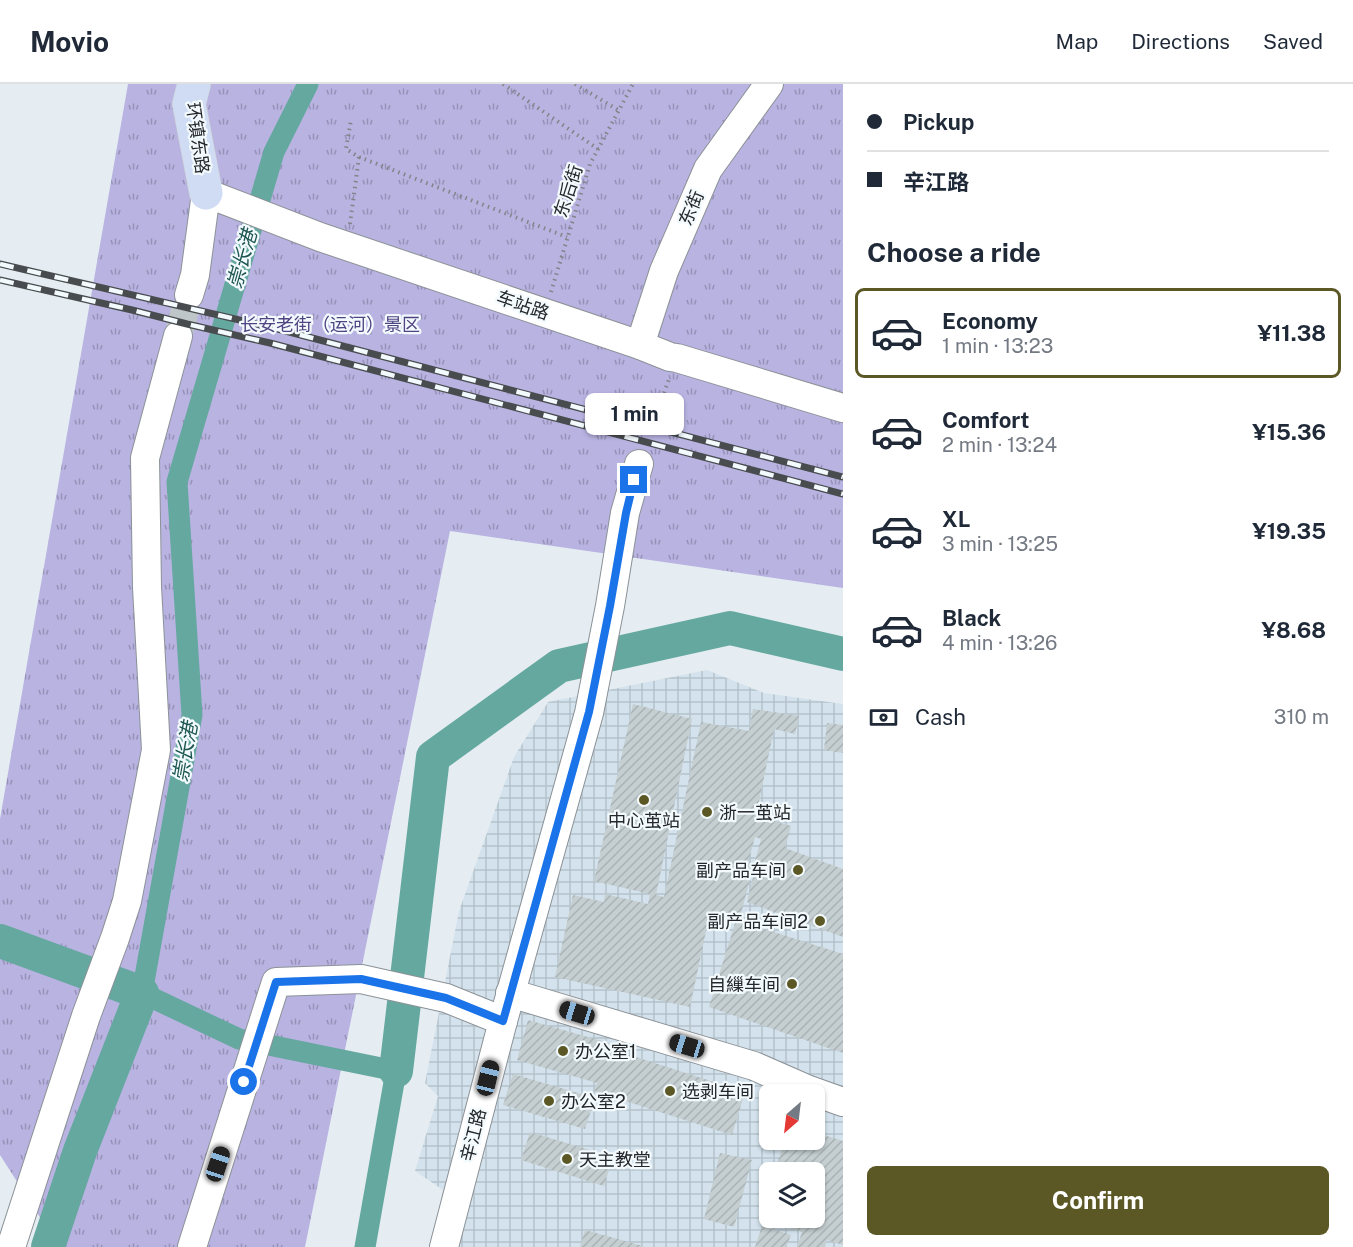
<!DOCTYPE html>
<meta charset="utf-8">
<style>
:root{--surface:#fff;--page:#f6f6f7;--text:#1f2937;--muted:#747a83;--line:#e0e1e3;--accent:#5c5825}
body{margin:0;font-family:"Public Sans","Noto Sans SC",sans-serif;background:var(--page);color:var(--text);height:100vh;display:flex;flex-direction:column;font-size:22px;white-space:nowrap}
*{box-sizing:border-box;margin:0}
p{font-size:20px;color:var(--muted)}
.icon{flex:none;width:33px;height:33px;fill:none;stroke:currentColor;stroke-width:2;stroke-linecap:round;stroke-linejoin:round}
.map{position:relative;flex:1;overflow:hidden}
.sheet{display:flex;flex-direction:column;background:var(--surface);width:510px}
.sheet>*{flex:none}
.banner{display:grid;align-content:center;height:132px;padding:0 24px;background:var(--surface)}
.needle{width:39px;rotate:208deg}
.buttons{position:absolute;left:759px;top:1000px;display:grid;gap:12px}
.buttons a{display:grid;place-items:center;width:66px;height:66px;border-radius:9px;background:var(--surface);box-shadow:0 2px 4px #0004;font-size:30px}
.end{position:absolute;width:27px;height:27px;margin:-14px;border:8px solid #1a73e8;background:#fff;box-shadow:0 0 0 3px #fff}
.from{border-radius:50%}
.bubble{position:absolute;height:42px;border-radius:9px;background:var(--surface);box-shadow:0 2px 4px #0004;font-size:20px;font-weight:700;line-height:42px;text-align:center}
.car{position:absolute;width:18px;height:36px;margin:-18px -9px;border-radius:8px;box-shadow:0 0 4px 2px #0007;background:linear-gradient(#222 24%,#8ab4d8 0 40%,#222 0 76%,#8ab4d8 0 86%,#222 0)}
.banner b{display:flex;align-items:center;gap:21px;height:57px;font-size:22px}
.banner b+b{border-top:2px solid var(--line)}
.banner i{width:15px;height:15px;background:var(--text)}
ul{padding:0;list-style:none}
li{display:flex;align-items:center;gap:18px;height:90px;margin:0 12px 9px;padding:0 12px;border:3px solid transparent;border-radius:9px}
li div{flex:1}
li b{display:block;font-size:22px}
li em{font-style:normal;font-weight:700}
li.active{border-color:var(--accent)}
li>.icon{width:54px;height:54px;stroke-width:1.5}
h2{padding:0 24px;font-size:27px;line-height:72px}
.pay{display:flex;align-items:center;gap:15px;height:66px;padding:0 24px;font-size:22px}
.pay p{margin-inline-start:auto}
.primary-button{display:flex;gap:12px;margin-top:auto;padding:12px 24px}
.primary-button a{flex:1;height:69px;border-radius:9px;background:var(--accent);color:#fff;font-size:24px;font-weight:700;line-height:69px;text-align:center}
header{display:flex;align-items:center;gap:36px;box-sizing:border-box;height:84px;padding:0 30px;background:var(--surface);border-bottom:2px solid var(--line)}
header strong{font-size:28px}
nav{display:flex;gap:33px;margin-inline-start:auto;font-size:21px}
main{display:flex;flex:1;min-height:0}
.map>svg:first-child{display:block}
.industrial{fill:url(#industrial-grid);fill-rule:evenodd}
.grass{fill:url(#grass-tufts)}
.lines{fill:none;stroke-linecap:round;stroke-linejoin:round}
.canal{stroke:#65a89f;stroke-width:21}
.river{stroke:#65a89f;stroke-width:34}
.building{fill:url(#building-hatch);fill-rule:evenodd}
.minor-tunnel{stroke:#bfc6ca;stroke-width:28;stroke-dasharray:28 14;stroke-linecap:butt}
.minor-casing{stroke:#8b9297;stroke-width:30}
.major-casing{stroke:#cbcbcc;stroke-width:34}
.path{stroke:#808589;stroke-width:4;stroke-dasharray:1.5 4.5;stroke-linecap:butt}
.minor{stroke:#fff;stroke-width:28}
.major{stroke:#cfdcf4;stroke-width:33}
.rail-casing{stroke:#484c4f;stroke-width:7}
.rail{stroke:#f3fafe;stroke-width:4.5;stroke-dasharray:14;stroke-linecap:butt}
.route{stroke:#1a73e8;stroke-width:8}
.poi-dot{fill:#5c5825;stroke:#f3fafe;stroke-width:2}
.labels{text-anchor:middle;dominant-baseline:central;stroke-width:4.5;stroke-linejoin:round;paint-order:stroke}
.street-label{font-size:18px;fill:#25282a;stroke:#f3fafe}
.park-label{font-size:18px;fill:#4f4381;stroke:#f3fafe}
.poi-label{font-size:18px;fill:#25282a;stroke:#f3fafe;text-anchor:start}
.water-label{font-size:20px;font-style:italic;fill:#1d5650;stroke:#f3fafe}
</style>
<header>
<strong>Movio</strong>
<nav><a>Map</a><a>Directions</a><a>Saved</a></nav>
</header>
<main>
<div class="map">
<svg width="843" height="1163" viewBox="0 0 843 1163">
<defs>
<pattern id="industrial-grid" width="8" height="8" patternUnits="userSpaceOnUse" patternTransform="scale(1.5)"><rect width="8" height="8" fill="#d3e2ec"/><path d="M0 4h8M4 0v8" fill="none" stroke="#b5c2cb"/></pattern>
<pattern id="grass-tufts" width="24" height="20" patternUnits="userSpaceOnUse" patternTransform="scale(1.5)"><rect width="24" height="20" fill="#b9b3e2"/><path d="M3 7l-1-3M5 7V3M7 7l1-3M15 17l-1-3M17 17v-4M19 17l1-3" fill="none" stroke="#9692b7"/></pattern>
<pattern id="building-hatch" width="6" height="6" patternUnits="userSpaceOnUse" patternTransform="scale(1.5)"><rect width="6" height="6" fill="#c5cfd1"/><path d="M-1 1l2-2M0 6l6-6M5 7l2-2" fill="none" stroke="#a9b2b4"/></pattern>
</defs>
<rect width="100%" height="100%" fill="#e5edf2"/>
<path class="industrial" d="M707,586L764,609L843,620V1163H431L443,1106L415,1087L438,1012L425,999L459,827L514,673L548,618ZM770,1011H814V1056H770ZM770,1089H814V1134H770Z"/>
<polygon class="grass" points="128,0 843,0 843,504 450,447 305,1163 59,1163 0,1071 0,735"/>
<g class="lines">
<polyline class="canal" points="308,0 274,68 177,398 192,631 142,909 239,955 396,987 365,1163"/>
<g class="river">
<polyline points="0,857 142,909 80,1067 48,1163"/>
<polyline points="396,987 433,673 559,582 730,544 843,570"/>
</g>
</g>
<g class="building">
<path d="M633,620L692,635L656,811L664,813L701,638L749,647L753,625L799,632L795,650L774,645L756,732L791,742L785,764L843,785V853L747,818L754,789L752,788L739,837L843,870V969L709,923L736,836L710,828L690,923L555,893L573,811L604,818L605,810L648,820L650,810L594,797ZM755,753L761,755L754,781L748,779Z"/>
<polygon points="827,639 843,641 843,669 824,666"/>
<polygon points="528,936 609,959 608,964 745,1008 732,1051 594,1007 597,999 517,976"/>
<polygon points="513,990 595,1014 585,1045 503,1021"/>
<polygon points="530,1048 613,1073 604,1102 521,1076"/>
<polygon points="814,1048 843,1057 843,1161 827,1156 825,1163 797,1163 802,1148 760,1134 769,1105 770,1134 814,1134 814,1089 774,1089 785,1056 814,1056"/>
<polygon points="720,1069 752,1076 734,1143 704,1135"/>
<polygon points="762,1142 791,1151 786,1163 755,1163"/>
<polygon points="585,1146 643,1162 643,1163 580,1163"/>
</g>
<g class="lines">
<polyline class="minor-tunnel" points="178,252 189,211"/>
<defs>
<g id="minor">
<polyline points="189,211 195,191 206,109 320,153 640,261 670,273 677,274 843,324"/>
<polyline points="640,261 664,187 708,85 769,0"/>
<polyline points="510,909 754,982 809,1006 843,1018"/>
<polyline points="11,1163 86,932 115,854 127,817 156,666 147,503 145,374 178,252"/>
<polyline points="192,1163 276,898 361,895 446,914 503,937"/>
<polyline points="444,1163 503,937 589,629 610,522 625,429 639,380"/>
</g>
<polyline id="major" points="194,0 189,20 206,109"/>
</defs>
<use href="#minor" class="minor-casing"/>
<use href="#major" class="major-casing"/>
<g class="path">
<polyline points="503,0 598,65"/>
<polyline points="575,0 618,26"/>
<polyline points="359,73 567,153"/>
<polyline points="350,140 359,73 346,65 351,36"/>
<polyline points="551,208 590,80 633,0"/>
<polyline points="658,326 669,295"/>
</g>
<use href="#minor" class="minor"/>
<use href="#major" class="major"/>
<defs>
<g id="rail">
<polyline points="0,180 274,244 843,393"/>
<polyline points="0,196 132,226 187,240 270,259 843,410"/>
</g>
</defs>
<use href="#rail" class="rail-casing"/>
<use href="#rail" class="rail"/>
</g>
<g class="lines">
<polyline class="route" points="244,998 276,898 361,895 446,914 503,937 589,628 610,522 626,429 634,396"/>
</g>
<g class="poi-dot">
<circle cx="644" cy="716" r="6"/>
<circle cx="707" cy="728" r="6"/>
<circle cx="798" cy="786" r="6"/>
<circle cx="820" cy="837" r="6"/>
<circle cx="792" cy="900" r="6"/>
<circle cx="563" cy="967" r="6"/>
<circle cx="670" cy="1007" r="6"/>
<circle cx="549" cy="1017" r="6"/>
<circle cx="567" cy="1075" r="6"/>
</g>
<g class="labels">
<g class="street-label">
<text transform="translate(198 54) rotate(82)">环镇东路</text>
<text transform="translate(568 107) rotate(-72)">东后街</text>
<text transform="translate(691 124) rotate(-67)">东街</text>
<text transform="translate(523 221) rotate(19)">车站路</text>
<text transform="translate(473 1051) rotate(-76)">辛江路</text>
</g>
<g class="park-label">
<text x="330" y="240">长安老街（运河）景区</text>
</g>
<g class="poi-label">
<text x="719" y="728">浙一茧站</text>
<text x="644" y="736" text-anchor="middle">中心茧站</text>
<text x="786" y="786" text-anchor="end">副产品车间</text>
<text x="808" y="837" text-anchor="end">副产品车间2</text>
<text x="780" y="900" text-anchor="end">自繅车间</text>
<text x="575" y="967">办公室1</text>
<text x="682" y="1007">选剥车间</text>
<text x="561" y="1017">办公室2</text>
<text x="579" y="1075">天主教堂</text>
</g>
<g class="water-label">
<text transform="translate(242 175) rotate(-74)">崇长港</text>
<text transform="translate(185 668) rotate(-80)">崇长港</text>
</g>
</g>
</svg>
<div class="buttons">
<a><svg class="needle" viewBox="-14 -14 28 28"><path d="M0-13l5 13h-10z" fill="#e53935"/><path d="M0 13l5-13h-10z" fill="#747a83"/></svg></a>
<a><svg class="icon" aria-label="layers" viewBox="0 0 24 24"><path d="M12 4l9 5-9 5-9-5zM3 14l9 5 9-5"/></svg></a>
</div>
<i class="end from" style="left:244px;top:998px"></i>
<i class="end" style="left:634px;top:396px"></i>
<div class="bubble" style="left:585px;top:309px;width:99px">1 min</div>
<i class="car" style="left:577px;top:929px;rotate:287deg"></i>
<i class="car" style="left:687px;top:962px;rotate:287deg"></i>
<i class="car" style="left:488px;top:994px;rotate:14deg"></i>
<i class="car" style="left:218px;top:1080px;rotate:18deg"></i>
</div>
<section class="sheet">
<div class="banner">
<b><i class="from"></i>Pickup</b>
<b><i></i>辛江路</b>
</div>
<h2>Choose a ride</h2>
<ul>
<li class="active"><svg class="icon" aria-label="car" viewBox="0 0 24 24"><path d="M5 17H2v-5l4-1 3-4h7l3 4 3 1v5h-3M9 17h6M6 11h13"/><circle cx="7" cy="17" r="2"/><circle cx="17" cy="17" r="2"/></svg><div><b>Economy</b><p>1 min · 13:23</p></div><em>¥11.38</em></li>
<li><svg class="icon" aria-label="car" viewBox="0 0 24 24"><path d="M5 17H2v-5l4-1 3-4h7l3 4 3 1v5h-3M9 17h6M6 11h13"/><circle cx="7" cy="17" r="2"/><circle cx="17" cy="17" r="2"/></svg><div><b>Comfort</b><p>2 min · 13:24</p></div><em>¥15.36</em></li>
<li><svg class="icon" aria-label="car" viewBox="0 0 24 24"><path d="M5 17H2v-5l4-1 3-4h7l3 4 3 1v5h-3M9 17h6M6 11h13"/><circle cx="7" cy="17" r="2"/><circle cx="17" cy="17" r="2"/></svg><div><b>XL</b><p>3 min · 13:25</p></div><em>¥19.35</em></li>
<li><svg class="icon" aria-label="car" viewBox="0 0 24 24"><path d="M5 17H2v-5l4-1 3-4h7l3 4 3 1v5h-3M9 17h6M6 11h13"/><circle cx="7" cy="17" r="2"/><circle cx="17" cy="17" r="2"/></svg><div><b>Black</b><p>4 min · 13:26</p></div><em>¥8.68</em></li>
</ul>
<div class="pay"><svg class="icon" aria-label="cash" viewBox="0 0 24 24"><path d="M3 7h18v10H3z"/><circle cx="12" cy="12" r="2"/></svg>Cash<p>310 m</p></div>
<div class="primary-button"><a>Confirm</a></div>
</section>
</main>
